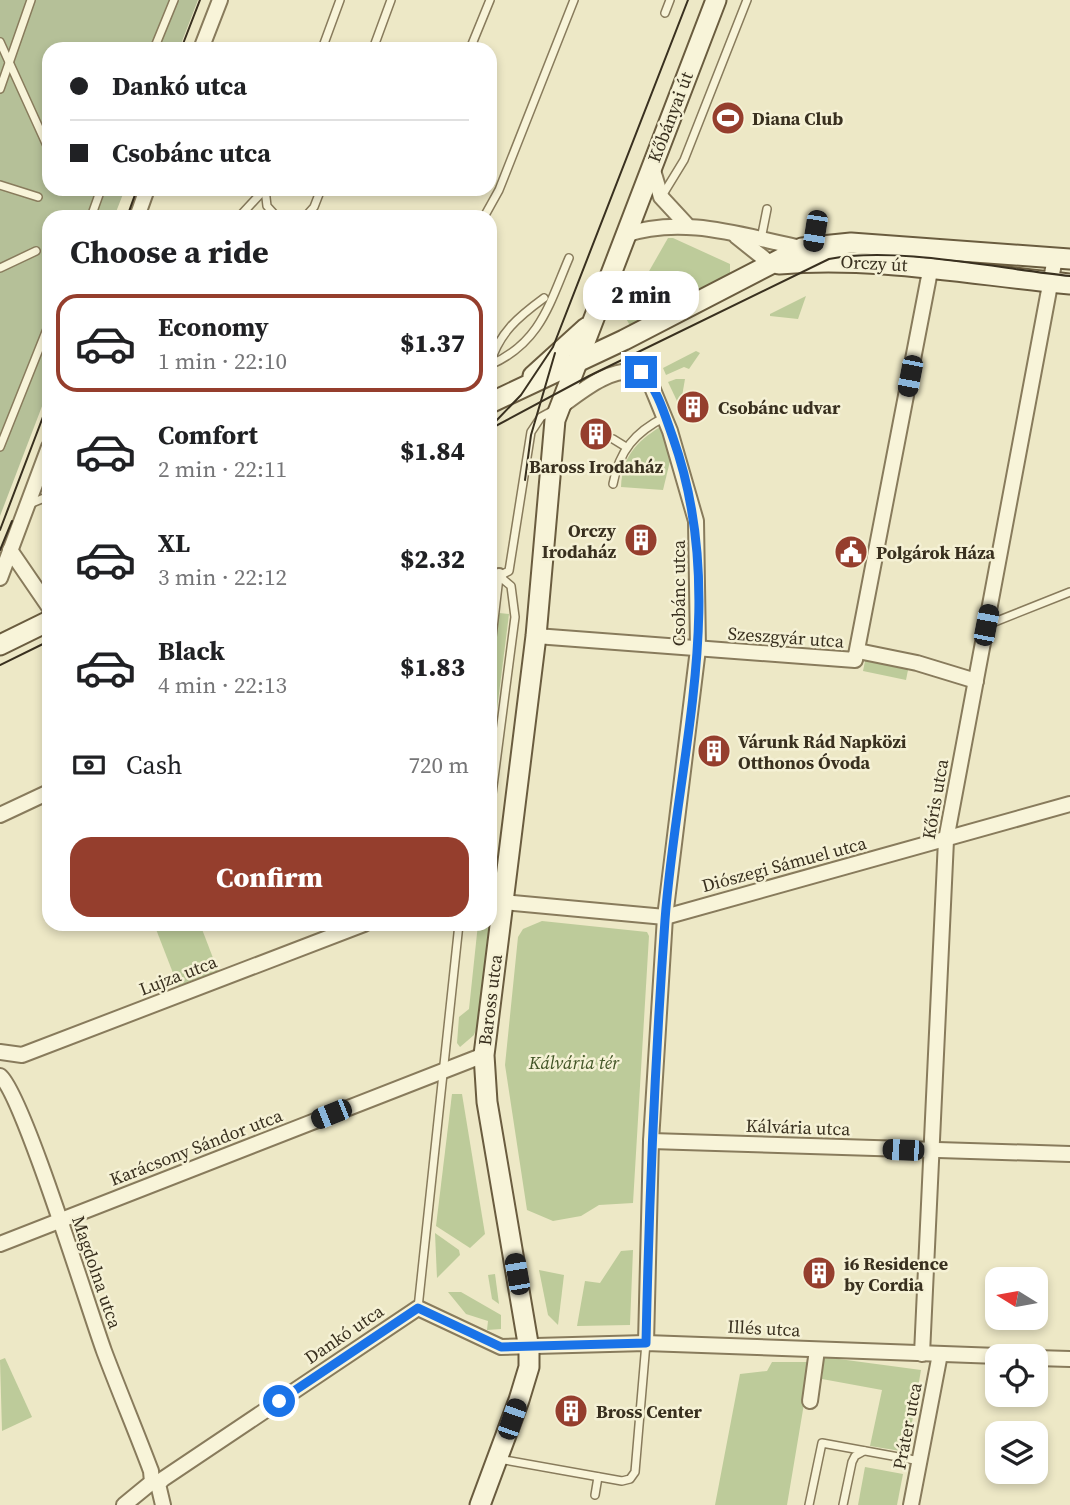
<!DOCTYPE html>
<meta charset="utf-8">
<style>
:root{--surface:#fff;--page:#f6f6f6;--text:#202124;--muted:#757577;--line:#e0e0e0;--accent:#953e2d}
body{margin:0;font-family:"Source Serif 4",serif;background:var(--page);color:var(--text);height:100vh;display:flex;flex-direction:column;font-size:26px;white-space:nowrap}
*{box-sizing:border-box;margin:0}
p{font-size:23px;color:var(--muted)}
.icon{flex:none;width:38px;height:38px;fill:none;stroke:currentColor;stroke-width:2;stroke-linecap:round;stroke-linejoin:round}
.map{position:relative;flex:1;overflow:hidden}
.side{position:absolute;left:42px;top:210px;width:455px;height:721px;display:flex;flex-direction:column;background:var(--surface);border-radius:21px;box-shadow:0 4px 10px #0003}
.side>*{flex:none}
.banner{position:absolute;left:42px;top:42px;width:455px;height:154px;border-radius:21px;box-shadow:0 4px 10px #0003;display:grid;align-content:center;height:154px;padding:0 28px;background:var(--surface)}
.needle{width:46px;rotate:281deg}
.fabs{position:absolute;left:985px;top:1267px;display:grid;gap:14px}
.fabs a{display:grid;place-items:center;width:63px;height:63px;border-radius:14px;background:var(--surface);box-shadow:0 4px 10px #0003;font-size:35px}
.end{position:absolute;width:32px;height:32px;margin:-16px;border:9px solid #1a73e8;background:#fff;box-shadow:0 0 0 4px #fff}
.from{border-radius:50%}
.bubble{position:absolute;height:49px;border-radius:21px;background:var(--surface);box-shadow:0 4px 10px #0003;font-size:23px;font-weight:800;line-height:49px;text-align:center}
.car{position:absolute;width:21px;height:42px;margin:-21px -10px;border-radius:9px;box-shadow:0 0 5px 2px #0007;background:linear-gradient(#222 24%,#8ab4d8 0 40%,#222 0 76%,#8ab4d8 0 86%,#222 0)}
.banner b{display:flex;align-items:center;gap:24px;height:66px;font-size:26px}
.banner b+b{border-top:2px solid var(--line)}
.banner i{width:18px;height:18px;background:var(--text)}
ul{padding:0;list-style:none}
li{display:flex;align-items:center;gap:21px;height:98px;margin:0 14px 10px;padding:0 14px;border:4px solid transparent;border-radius:21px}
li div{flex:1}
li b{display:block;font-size:26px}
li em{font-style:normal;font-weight:800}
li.current{border-color:var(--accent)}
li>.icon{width:63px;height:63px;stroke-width:1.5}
h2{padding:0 28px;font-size:32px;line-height:84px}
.pay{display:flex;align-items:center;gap:18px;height:77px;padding:0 28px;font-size:26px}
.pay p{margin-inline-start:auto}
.action{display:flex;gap:14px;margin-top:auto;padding:14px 28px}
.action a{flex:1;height:80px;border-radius:21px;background:var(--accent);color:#fff;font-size:28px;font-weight:800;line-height:80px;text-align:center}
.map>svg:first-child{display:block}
.green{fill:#bdcb9a}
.cemetery{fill:#b5c098}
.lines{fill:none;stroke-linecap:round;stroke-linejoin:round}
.lane-casing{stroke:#887b5c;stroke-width:10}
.street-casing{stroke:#887b5c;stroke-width:18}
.secondary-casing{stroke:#6a5c3f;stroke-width:23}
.lane{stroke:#f8f4d9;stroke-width:7}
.street{stroke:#f8f4d9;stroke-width:14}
.secondary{stroke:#f8f4d9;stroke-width:19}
.tram{stroke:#39301f;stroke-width:2}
.route{stroke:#1a73e8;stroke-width:9}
.labels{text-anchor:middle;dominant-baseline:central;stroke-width:5;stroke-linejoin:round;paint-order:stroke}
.street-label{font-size:18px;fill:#39301f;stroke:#f5f1d5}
.poi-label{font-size:18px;font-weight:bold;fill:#39301f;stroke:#f5f1d5;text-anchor:start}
.park-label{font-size:18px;font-style:italic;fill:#415426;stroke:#f5f1d5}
</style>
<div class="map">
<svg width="1070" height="1505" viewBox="0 0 1070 1505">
<rect width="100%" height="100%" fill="#ede8c6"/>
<g class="green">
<polygon points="668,238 673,238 730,264 730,279 632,329 624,315"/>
<polygon points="806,296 798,319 770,316 770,314"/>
<polygon points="696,351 700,353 689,369 684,367 666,375 663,368"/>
<polygon points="676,379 685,379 681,402 677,401 668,382"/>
<path d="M660,427L672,453L663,490L621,487C622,457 636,442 660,427Z"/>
<polygon points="499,613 509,614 490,765 490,688"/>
<polygon points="866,656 909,665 906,680 863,671"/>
<polygon points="490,885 493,897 480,1018 474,1035 460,1047 457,1043 459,1017 469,1009 478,924 490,924"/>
<polygon points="542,921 647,932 649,936 633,1203 599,1205 581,1216 553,1221 527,1210 505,1065 518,937 523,929"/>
<polygon points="154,924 200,924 218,971 178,986"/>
<polygon points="452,1094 462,1094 485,1234 470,1248 436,1226"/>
<polygon points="435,1233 459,1250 460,1255 437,1278"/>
<polygon points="633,1250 630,1325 577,1326 585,1281 600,1283 621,1251"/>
<polygon points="539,1270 564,1275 558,1325 548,1315"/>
<polygon points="495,1274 499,1304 492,1299 488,1275"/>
<polygon points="448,1292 461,1292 501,1315 501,1329 487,1330 488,1321 466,1314"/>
<polygon points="824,1357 921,1370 907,1452 870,1446 882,1390 822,1379"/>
<polygon points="5,1358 32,1417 2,1431 0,1360"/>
<polygon points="772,1362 811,1362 787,1505 715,1505 740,1374 767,1371"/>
<polygon points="865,1467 903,1474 897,1505 858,1505"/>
</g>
<polygon class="cemetery" points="0,0 198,0 179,49 49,49 49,189 125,189 114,217 49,217 49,388 0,516"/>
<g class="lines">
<defs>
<g id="lane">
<polyline points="665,13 670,0"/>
<polyline points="0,42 49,150"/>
<polyline points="154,49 174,0"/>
<polyline points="322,49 340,0"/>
<polyline points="373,49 391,0"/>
<polyline points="470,49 490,0"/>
<polyline points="0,89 31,0"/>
<polyline points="0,185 38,197"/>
<polyline points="265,189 267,206 277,217"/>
<polyline points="662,196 684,160 747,0"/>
<polyline points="91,217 101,189"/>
<polyline points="239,217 264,190"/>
<polyline points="305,217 314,207 321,189"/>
<polyline points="484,217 499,190 574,0"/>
<polyline points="761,239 767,209"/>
<polyline points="812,246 817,215"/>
<polyline points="0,268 36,251"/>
<path d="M490,364C499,333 518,317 544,298"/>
<path d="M490,365C540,343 549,305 569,258"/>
<polyline points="613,439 626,447"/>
<polyline points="0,447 49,324"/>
<path d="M613,484C619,451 635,432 665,417"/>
<polyline points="27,505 49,496"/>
<polyline points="499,576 509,571 531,432 541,417 554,410"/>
<polyline points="987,625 1070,592"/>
<polyline points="490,654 499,577"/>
<polyline points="490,809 515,617 511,586 499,576"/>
<polyline points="418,1308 459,924"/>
<polyline points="499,1459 622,1481 630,1479 635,1472 646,1343"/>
<polyline points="595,1495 598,1477"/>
<polyline points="809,1505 822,1443 920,1461"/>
<polyline points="843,1505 852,1462 855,1456 864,1451"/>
</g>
<g id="street">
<polyline points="201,49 220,0"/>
<polyline points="652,167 661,197 686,224"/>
<polyline points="137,217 147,189"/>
<path d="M624,235C684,215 742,236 802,248"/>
<polyline points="736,236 771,264"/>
<path d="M560,407C583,390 611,366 641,372L649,380L670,431L696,521L698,649L665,917L651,1141L646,1343"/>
<polyline points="10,550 49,607"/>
<polyline points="0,578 49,447"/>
<polyline points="490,581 499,576"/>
<polyline points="536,636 855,660 931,266"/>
<polyline points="858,651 917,663 976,681"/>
<polyline points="0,815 49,792"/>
<polyline points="490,883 504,881"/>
<polyline points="502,902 665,917 1070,804"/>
<polyline points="0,1052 22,1055 364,924"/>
<path d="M0,1076C22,1092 89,1310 104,1351C119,1391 136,1431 151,1471L152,1482L124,1505"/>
<polyline points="651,1141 1070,1154"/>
<polyline points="0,1244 484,1055"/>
<polyline points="922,1354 946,840 1055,258"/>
<polyline points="1036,1358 1070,1359"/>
<polyline points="810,1401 817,1350"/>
<polyline points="163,1505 158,1484 163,1479 418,1308 501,1347 646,1343 998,1356"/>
<polyline points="911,1505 940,1354"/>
</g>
<g id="secondary">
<path d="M779,264C878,256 973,275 1070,284"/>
<polyline points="533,376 586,328"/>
<polyline points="490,403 624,340 802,248 851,243 1070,259"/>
<polyline points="0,645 49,621"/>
<polyline points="480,1505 519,1400 529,1367 529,1349 487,1102 484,1055 536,636 555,420 716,0"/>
</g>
</defs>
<use href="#lane" class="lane-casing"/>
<use href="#street" class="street-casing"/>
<use href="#secondary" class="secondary-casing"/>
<use href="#lane" class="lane"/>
<use href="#street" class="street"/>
<use href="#secondary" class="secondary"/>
<g class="tram">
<polyline points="181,49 200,0"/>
<polyline points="127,217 137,189"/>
<polyline points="495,422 521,395 553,347 688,0"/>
<path d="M490,429L589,376L829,259C897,246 999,269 1070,276"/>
<polyline points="525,480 531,435 555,353"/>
<polyline points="0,530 49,401"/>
<polyline points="0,550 12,521"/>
<polyline points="0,665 49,641"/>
</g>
</g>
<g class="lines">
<path class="route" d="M279,1401L418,1308L501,1347L646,1343C649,1201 655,1061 665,920C677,757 730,598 673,438C665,416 658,389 641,372"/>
</g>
<defs>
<symbol id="stadium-disc" viewBox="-11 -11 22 22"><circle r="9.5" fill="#953e2d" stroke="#f5f1d5"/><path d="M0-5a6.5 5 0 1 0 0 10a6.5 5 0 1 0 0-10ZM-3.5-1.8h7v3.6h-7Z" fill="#fff"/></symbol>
<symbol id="building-disc" viewBox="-11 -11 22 22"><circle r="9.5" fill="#953e2d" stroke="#f5f1d5"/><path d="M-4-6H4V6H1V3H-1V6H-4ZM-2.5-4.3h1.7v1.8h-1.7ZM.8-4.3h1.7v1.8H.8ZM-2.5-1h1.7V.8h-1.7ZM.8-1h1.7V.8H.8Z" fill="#fff"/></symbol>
<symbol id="civic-disc" viewBox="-11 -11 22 22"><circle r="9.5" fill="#953e2d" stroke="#f5f1d5"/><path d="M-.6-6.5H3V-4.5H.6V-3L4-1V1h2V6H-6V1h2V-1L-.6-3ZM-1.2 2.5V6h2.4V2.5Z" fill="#fff"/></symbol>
</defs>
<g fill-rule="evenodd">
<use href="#stadium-disc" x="709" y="99" width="38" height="38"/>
<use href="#building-disc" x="674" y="388" width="38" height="38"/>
<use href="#building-disc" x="577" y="415" width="38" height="38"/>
<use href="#building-disc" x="622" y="521" width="38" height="38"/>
<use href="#civic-disc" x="832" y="533" width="38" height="38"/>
<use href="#building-disc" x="695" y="732" width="38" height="38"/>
<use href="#building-disc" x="800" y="1254" width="38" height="38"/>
<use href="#building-disc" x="552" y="1392" width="38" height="38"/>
</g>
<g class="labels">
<g class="street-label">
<text transform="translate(670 117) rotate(-69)">Kőbányai út</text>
<text transform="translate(874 263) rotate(3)">Orczy út</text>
<text transform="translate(678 593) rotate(-90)">Csobánc utca</text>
<text transform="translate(786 637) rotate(4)">Szeszgyár utca</text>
<text transform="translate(935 799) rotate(-80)">Kőris utca</text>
<text transform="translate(784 864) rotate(-15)">Diószegi Sámuel utca</text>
<text transform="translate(178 975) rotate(-21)">Lujza utca</text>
<text transform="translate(490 1000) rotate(-83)">Baross utca</text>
<text transform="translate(798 1127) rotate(2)">Kálvária utca</text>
<text transform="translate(196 1147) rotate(-21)">Karácsony Sándor utca</text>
<text transform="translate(97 1272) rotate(71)">Magdolna utca</text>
<text transform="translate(764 1328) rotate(3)">Illés utca</text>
<text transform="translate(344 1334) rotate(-34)">Dankó utca</text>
<text transform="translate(907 1426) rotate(-79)">Práter utca</text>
</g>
<g class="poi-label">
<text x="752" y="118">Diana Club</text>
<text x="718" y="407">Csobánc udvar</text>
<text x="596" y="466" text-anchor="middle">Baross Irodaház</text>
<text x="616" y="530" text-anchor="end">Orczy<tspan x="616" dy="21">Irodaház</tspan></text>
<text x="876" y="552">Polgárok Háza</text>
<text x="738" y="741">Várunk Rád Napközi<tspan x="738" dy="21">Otthonos Óvoda</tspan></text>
<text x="844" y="1263">i6 Residence<tspan x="844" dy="21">by Cordia</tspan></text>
<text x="596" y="1411">Bross Center</text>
</g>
<g class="park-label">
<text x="574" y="1062">Kálvária tér</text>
</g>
</g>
</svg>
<div class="fabs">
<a><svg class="needle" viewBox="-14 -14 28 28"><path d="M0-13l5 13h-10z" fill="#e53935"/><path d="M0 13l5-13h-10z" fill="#757577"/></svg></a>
<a><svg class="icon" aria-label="locate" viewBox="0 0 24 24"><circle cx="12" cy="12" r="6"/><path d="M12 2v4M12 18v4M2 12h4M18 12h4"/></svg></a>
<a><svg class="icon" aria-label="layers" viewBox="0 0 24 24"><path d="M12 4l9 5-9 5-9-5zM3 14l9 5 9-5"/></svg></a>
</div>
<i class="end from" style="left:279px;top:1401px"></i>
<i class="end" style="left:641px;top:372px"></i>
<div class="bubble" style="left:583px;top:271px;width:116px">2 min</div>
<i class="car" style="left:815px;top:231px;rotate:189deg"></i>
<i class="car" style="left:910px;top:376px;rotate:191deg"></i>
<i class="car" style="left:986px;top:625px;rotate:11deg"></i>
<i class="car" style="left:331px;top:1114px;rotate:248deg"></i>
<i class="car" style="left:903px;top:1150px;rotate:272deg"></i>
<i class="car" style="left:517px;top:1274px;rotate:350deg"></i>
<i class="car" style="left:512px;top:1419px;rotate:19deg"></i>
<div class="banner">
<b><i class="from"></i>Dankó utca</b>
<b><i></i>Csobánc utca</b>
</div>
<section class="side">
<h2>Choose a ride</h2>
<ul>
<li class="current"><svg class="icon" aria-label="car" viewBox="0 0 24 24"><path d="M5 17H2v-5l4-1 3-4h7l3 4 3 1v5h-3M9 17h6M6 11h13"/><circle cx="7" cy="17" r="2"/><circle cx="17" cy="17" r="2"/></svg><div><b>Economy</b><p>1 min · 22:10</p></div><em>$1.37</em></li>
<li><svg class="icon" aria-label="car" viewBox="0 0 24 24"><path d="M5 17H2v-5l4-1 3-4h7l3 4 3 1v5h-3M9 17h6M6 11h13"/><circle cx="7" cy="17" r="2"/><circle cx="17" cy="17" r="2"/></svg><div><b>Comfort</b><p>2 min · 22:11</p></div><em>$1.84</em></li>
<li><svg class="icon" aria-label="car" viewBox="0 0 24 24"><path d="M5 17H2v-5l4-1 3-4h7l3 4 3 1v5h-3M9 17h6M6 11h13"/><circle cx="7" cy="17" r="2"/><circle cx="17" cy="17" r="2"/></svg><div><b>XL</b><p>3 min · 22:12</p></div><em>$2.32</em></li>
<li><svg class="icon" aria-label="car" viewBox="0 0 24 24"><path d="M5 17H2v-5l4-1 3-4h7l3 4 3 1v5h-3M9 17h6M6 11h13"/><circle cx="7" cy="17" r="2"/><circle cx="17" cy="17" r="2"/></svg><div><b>Black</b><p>4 min · 22:13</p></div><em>$1.83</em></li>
</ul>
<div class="pay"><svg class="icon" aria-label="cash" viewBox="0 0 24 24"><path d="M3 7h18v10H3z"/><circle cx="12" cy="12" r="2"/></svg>Cash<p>720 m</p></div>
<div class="action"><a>Confirm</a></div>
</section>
</div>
